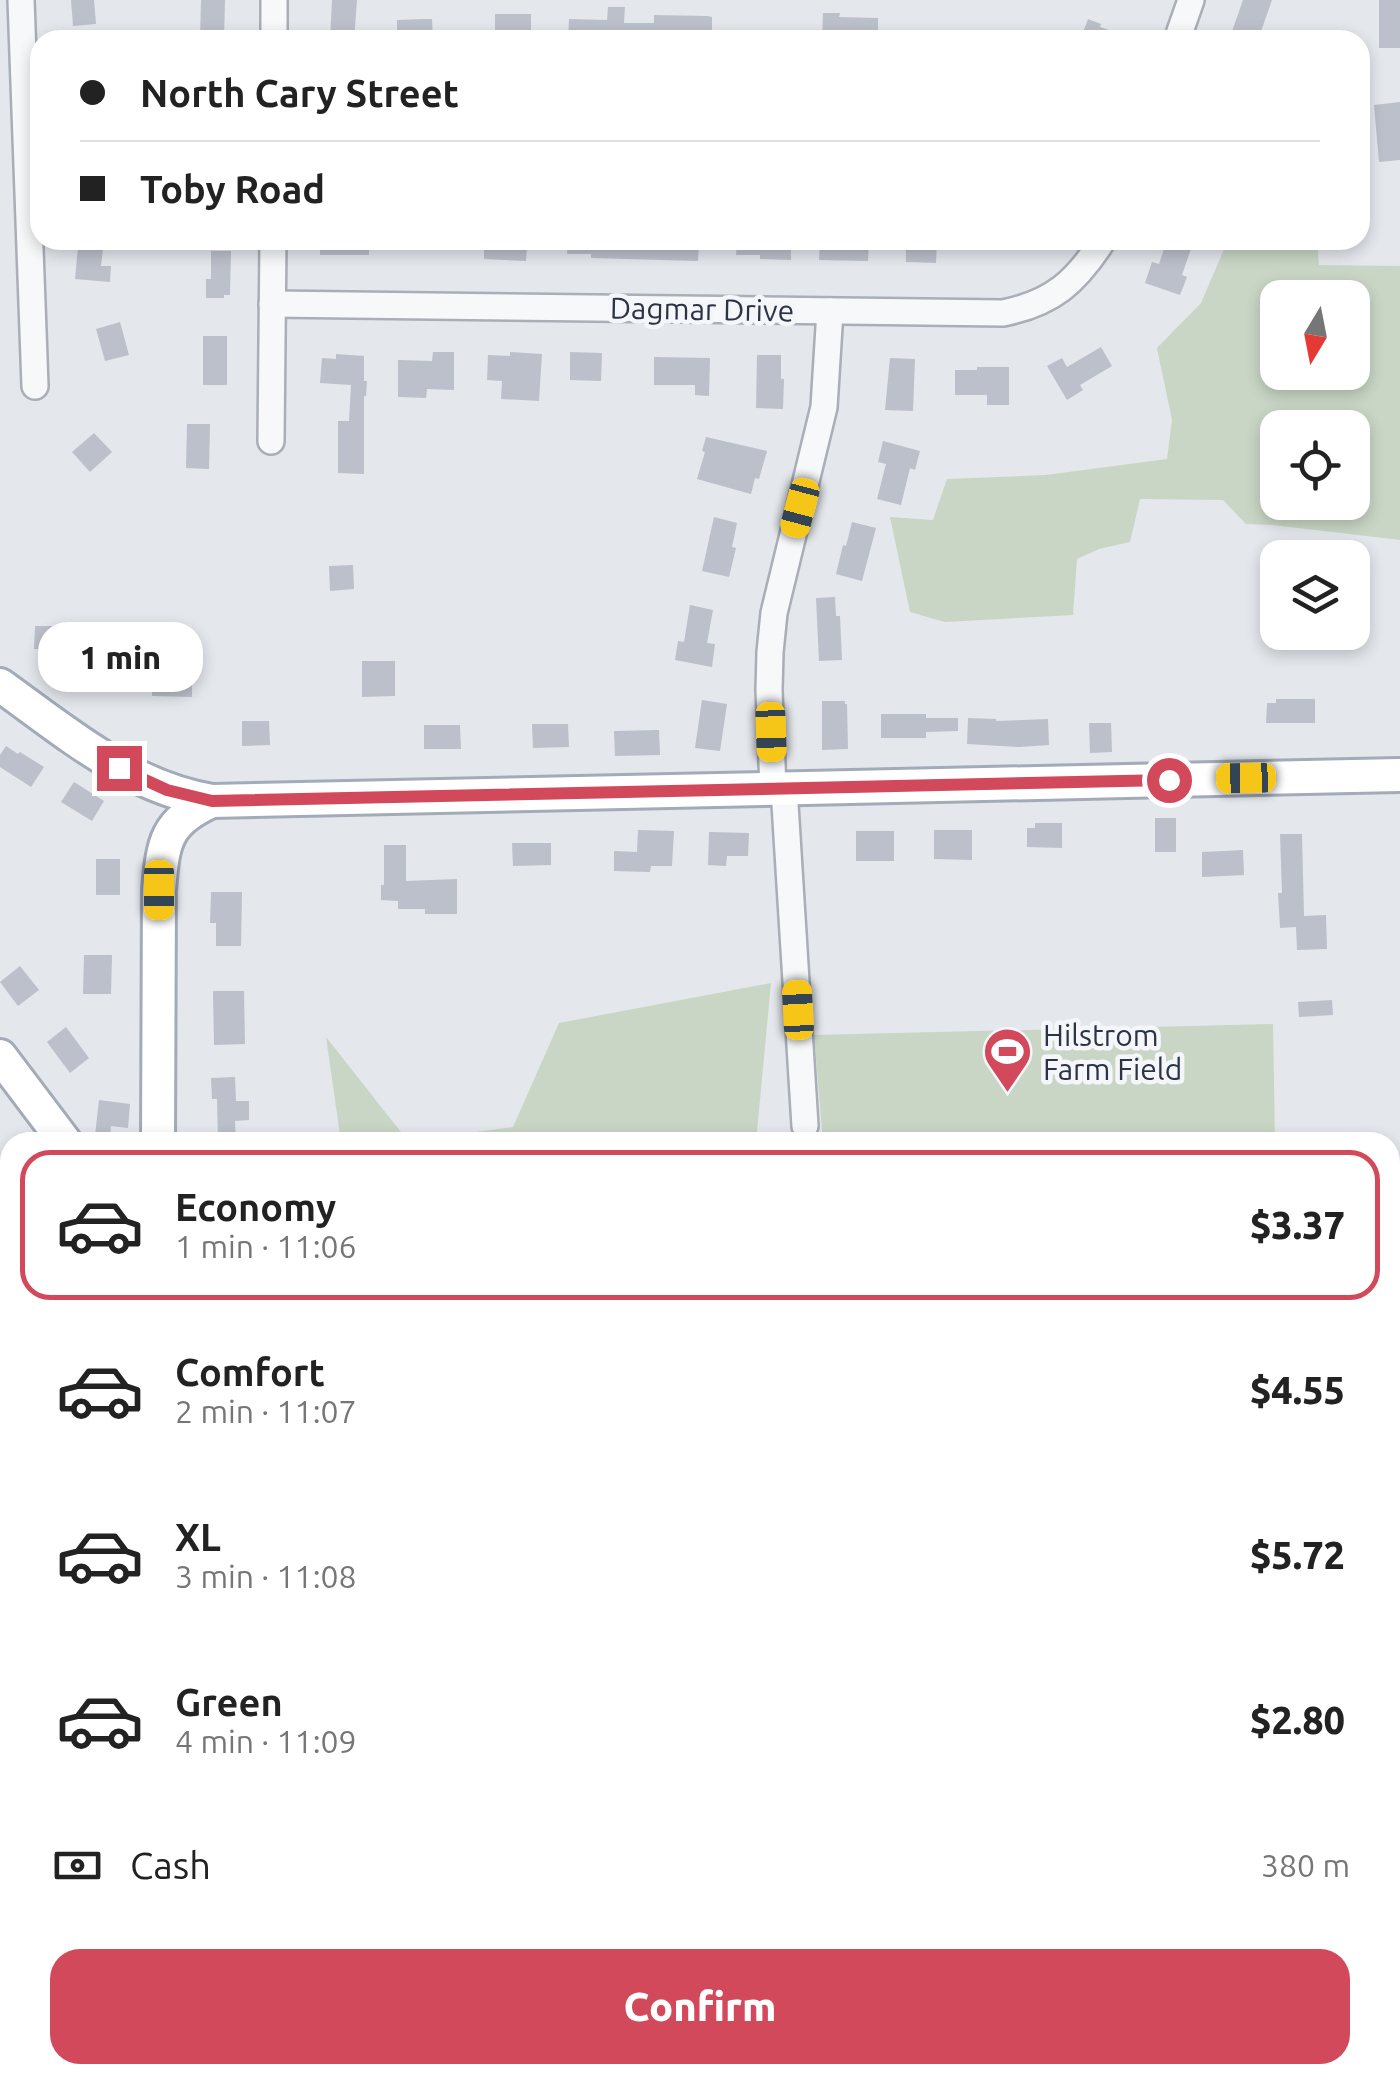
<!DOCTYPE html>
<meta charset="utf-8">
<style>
:root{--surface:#fff;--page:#f2f2f2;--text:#222;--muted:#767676;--line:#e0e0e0;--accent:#d1495b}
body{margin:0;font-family:Ubuntu,sans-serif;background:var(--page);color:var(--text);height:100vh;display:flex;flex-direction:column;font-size:38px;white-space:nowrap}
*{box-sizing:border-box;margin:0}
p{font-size:32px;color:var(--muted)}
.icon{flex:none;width:55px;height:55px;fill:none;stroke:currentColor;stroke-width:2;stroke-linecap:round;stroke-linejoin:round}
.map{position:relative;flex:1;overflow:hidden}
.side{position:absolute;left:0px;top:1132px;width:1400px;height:952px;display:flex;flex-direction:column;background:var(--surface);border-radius:30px 30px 0 0;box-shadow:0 5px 15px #0003}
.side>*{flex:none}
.top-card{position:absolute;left:30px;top:30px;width:1340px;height:220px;border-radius:30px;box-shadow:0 5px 15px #0003;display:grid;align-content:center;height:220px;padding:0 50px;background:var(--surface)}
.needle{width:65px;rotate:190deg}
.controls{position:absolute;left:1260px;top:280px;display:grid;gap:20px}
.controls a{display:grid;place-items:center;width:110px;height:110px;border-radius:20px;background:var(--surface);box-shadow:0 5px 15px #0003;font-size:50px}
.end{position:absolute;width:45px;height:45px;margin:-22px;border:12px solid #d1495b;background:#fff;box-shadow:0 0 0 5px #fff}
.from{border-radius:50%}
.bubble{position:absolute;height:70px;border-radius:30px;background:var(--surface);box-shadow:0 5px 15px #0003;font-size:32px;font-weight:800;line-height:70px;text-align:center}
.car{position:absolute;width:30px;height:60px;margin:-30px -15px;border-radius:12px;box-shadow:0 0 8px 2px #0007;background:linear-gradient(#f5c518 24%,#345 0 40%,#f5c518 0 76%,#345 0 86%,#f5c518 0)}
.top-card b{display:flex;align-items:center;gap:35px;height:95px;font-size:38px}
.top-card b+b{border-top:2px solid var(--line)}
.top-card i{width:25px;height:25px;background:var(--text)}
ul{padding:18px 0 0;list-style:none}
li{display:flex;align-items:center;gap:30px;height:150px;margin:0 20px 15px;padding:0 30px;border:5px solid transparent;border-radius:30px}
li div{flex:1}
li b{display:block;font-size:38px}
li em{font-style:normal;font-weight:800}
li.selected{border-color:var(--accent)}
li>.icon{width:90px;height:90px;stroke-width:1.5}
.pay{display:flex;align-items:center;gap:25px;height:110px;padding:0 50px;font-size:38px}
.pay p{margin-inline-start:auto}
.cta{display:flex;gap:20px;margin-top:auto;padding:20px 50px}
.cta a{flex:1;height:115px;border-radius:30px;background:var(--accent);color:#fff;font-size:40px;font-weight:800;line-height:115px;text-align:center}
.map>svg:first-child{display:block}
.green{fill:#c9d6c5;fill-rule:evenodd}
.building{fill:#bbc0ca}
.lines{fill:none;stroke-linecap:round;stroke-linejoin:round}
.minor-casing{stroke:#a9aeb7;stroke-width:30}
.major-casing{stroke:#a3abb8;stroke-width:38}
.minor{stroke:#f7f8fa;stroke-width:25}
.major{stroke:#fff;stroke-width:32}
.route{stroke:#d1495b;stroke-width:12}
.labels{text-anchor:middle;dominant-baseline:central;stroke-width:9;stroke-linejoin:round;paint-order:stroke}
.street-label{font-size:30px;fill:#2b3445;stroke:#f4f6f9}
.poi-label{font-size:30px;fill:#2b3445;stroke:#f4f6f9;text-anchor:start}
</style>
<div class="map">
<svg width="1400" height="2084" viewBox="0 0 1400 2084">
<rect width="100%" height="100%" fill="#e4e7ec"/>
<g class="green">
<path d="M1233,240H1317L1319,265L1400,266V540L1273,525L1246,524L1223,500L1140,499L1130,542L1099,549L1077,559L1073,615L945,622L910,612L890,517L933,520L947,479L1046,475L1167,459L1172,420L1157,348L1201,303L1225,247ZM1278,298H1352V372H1278ZM1278,428H1352V502H1278Z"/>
<polygon points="771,983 756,1142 341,1142 326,1037 408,1141 513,1127 559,1023"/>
<polygon points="1273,1024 1275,1142 823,1142 814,1035"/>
<polygon points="0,1938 10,1939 10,2075 0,2084"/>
<polygon points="292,2075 653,2075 653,2084 293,2084"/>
</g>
<g class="building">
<polygon points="71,0 94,0 96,24 73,26"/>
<polygon points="201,0 225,0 224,40 200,40"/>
<polygon points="332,0 357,0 354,40 330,40"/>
<polygon points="1243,0 1272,0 1258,40 1238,40 1230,37"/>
<rect x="1379" y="0" width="21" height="48"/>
<polygon points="608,7 625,7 624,23 654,23 654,15 708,16 712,17 712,40 568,40 569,19 607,20"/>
<polygon points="823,13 840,13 839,17 878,18 878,40 822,40"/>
<rect x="495" y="14" width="36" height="26"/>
<polygon points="425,19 432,19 433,40 397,40 397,20"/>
<polygon points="1088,19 1101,24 1100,27 1130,37 1129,40 1080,40"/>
<polygon points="1400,102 1400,160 1379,162 1374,105"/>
<rect x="320" y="240" width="49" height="15"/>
<polygon points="484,240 516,240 516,246 527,246 526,261 484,259"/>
<polygon points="568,240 699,240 698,261 591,258 591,254 567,254"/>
<polygon points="737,240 791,240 791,260 760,259 760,255 736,255"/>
<polygon points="820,240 869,240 868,261 819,260"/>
<polygon points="906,240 937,240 936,263 906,262"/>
<polygon points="1167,240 1194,240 1182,275 1187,277 1180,295 1145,283 1152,262 1159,264"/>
<polygon points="78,247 103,249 101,266 111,266 110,282 75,279"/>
<polygon points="211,251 231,251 230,295 224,295 224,298 206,298 206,279 211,279"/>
<polygon points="120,322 129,355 105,361 96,329"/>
<rect x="203" y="336" width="24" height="49"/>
<polygon points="1101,347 1112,366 1080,385 1083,390 1067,400 1047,366 1062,358 1067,367"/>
<polygon points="433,352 454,352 454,390 427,389 426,398 398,397 398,360 432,361"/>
<polygon points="510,352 542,354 539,401 501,399 502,381 487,380 488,355 510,356"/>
<polygon points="570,352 602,353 601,381 570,380"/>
<polygon points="336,354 364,356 364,381 367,381 366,396 364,396 364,474 338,473 338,421 349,421 351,385 320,383 322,358 336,359"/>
<polygon points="757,355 781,355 781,379 784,379 783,409 756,408"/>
<polygon points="654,357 710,358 709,396 695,395 695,385 654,385"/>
<polygon points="890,358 915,359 913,411 885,410"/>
<polygon points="977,367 1009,367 1009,405 987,405 987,395 955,395 955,370 977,370"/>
<polygon points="187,424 210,424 209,469 186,468"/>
<polygon points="94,433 112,452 90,472 72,452"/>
<polygon points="706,437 767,451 759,479 755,478 751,494 697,479 705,452 702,451"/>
<polygon points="883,441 920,451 915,470 910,468 901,505 877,499 886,464 878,462"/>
<polygon points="714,517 737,523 732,547 736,548 729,577 702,571"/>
<polygon points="852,522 876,528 862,581 836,574 843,545 846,546"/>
<polygon points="353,565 354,589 330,591 329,566"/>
<polygon points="835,597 836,616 840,616 842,660 819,661 816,598"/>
<polygon points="690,605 713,610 707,643 715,644 712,667 675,660 678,641 684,642"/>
<polygon points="35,626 72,626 72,649 34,649"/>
<polygon points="362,661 395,661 395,696 362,697"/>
<polygon points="152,670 192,670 192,697 152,696"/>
<polygon points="1276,699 1315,699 1315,723 1266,723 1267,703 1276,703"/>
<polygon points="702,700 727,704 720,751 695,748"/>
<polygon points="822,701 845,701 845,704 847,704 848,749 822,750"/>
<polygon points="881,714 926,714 926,718 958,718 958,731 926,732 926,738 881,738"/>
<polygon points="968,718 996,719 996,721 1048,719 1049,745 1019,747 967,744"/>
<polygon points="242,721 269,721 270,745 242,746"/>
<polygon points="1089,723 1111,723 1112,752 1090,753"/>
<polygon points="532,724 568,724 569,747 533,748"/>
<polygon points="424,725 460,725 461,749 424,749"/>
<polygon points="659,730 660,755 615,756 614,731"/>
<polygon points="6,746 18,754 20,752 44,767 31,787 0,767 0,755"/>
<polygon points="74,782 104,801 92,821 61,802"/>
<rect x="1155" y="818" width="21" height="34"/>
<polygon points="1035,823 1062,823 1062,848 1027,847 1027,828 1035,828"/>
<polygon points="638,830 674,831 672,866 651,866 650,872 614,871 614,851 637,852"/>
<polygon points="934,830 972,830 972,860 934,859"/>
<rect x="856" y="831" width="38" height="30"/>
<polygon points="709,832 749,833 748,856 727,856 726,866 708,865"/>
<polygon points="1280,834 1302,834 1304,916 1326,915 1327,949 1297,950 1296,927 1280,928 1278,893 1282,893"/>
<polygon points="512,843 551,843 551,865 513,866"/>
<polygon points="384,845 406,845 406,881 457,879 457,914 425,914 425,909 398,909 398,901 381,900 381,885 384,885"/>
<polygon points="1243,850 1244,875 1202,877 1202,852"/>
<rect x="96" y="859" width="24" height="36"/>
<polygon points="211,892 242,892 241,946 216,946 216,923 210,923"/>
<polygon points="84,955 112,955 111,994 83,994"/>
<polygon points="20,966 39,990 18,1006 0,982"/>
<polygon points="213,991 244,991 245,1044 214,1045"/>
<polygon points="1332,1000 1333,1015 1299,1017 1298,1002"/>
<polygon points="66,1027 89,1058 70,1073 47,1042"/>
<polygon points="235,1077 236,1101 249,1101 249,1120 235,1121 236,1141 218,1141 217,1099 212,1099 211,1078"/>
<polygon points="99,1100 130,1104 128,1128 111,1126 110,1137 95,1135"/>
</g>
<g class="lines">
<defs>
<g id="minor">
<polyline points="21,0 35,386"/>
<polyline points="274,40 274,0"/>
<polyline points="1177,40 1191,0"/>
<path d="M272,304L1003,313C1053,303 1076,282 1103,240"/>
<polyline points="271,441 273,240"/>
<polyline points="773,788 769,690 770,652 774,613 824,407 830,311"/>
<polyline points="784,788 805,1126"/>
<polyline points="0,1351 10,1350"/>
<polyline points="1390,1355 1400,1354"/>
<polyline points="0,1590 10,1590"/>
<polyline points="0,1810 10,1810"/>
<polyline points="1390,1865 1400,1865"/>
<polyline points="196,2075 196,2084"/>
<polyline points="1053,2075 1053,2084"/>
<polyline points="1329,2075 1329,2084"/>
<polyline points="0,2078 151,2079"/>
<polyline points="771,2084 771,2075"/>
</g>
<g id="major">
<path d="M0,685C67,733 129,787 212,801"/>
<polyline points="0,1056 65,1142"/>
<path d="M158,1142L159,890C163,842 165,822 212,801L1400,775"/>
<polyline points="151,2075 151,2084"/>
</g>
</defs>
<use href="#minor" class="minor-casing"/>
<use href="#major" class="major-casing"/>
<use href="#minor" class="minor"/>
<use href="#major" class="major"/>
</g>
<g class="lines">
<polyline class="route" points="119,768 167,790 212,801 1169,780"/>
</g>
<defs>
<symbol id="stadium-pin" viewBox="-11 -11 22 30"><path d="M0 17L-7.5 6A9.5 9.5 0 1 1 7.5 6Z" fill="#d1495b" stroke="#f4f6f9"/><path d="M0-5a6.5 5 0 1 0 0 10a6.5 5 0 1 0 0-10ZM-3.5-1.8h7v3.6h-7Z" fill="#fff"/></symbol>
</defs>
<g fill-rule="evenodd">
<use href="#stadium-pin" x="980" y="1024" width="55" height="75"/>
</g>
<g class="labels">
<g class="street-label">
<text transform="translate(702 309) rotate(1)">Dagmar Drive</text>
</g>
<g class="poi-label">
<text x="1043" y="1035">Hilstrom<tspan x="1043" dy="34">Farm Field</tspan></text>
</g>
</g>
</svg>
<div class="controls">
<a><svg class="needle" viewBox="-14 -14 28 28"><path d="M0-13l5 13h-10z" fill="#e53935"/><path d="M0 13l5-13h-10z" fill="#767676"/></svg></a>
<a><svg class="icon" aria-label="locate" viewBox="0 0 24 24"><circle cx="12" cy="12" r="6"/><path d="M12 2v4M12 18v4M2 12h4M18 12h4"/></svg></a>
<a><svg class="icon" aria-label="layers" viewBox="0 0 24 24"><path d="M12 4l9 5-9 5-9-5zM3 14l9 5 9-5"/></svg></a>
</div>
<i class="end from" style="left:1169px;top:780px"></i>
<i class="end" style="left:119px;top:768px"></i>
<div class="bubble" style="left:38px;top:622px;width:165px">1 min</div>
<i class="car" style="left:800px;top:508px;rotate:195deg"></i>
<i class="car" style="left:771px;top:732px;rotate:178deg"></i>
<i class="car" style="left:1246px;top:778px;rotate:269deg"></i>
<i class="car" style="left:159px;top:890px;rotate:180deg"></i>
<i class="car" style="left:798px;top:1010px;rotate:357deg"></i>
<div class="top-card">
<b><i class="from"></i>North Cary Street</b>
<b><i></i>Toby Road</b>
</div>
<section class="side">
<ul>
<li class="selected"><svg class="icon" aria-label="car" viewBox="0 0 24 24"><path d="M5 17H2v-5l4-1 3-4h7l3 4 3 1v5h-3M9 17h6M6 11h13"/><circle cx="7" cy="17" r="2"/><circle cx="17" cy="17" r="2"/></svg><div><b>Economy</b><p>1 min · 11:06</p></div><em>$3.37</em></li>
<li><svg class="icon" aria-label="car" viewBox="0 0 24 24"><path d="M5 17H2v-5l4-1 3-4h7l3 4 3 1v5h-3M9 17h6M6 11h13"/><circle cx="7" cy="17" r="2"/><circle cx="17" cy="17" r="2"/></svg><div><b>Comfort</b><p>2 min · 11:07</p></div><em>$4.55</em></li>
<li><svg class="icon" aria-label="car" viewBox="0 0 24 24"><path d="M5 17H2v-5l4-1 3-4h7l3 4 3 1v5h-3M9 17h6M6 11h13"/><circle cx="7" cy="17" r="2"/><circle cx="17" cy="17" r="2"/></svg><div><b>XL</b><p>3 min · 11:08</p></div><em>$5.72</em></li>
<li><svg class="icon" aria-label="car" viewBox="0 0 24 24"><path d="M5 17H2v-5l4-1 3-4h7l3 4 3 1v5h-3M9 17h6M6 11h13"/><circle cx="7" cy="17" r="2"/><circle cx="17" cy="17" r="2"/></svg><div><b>Green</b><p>4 min · 11:09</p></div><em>$2.80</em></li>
</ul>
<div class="pay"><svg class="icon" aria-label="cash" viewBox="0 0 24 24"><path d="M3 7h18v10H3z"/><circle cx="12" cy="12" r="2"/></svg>Cash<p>380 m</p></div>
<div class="cta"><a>Confirm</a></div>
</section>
</div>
